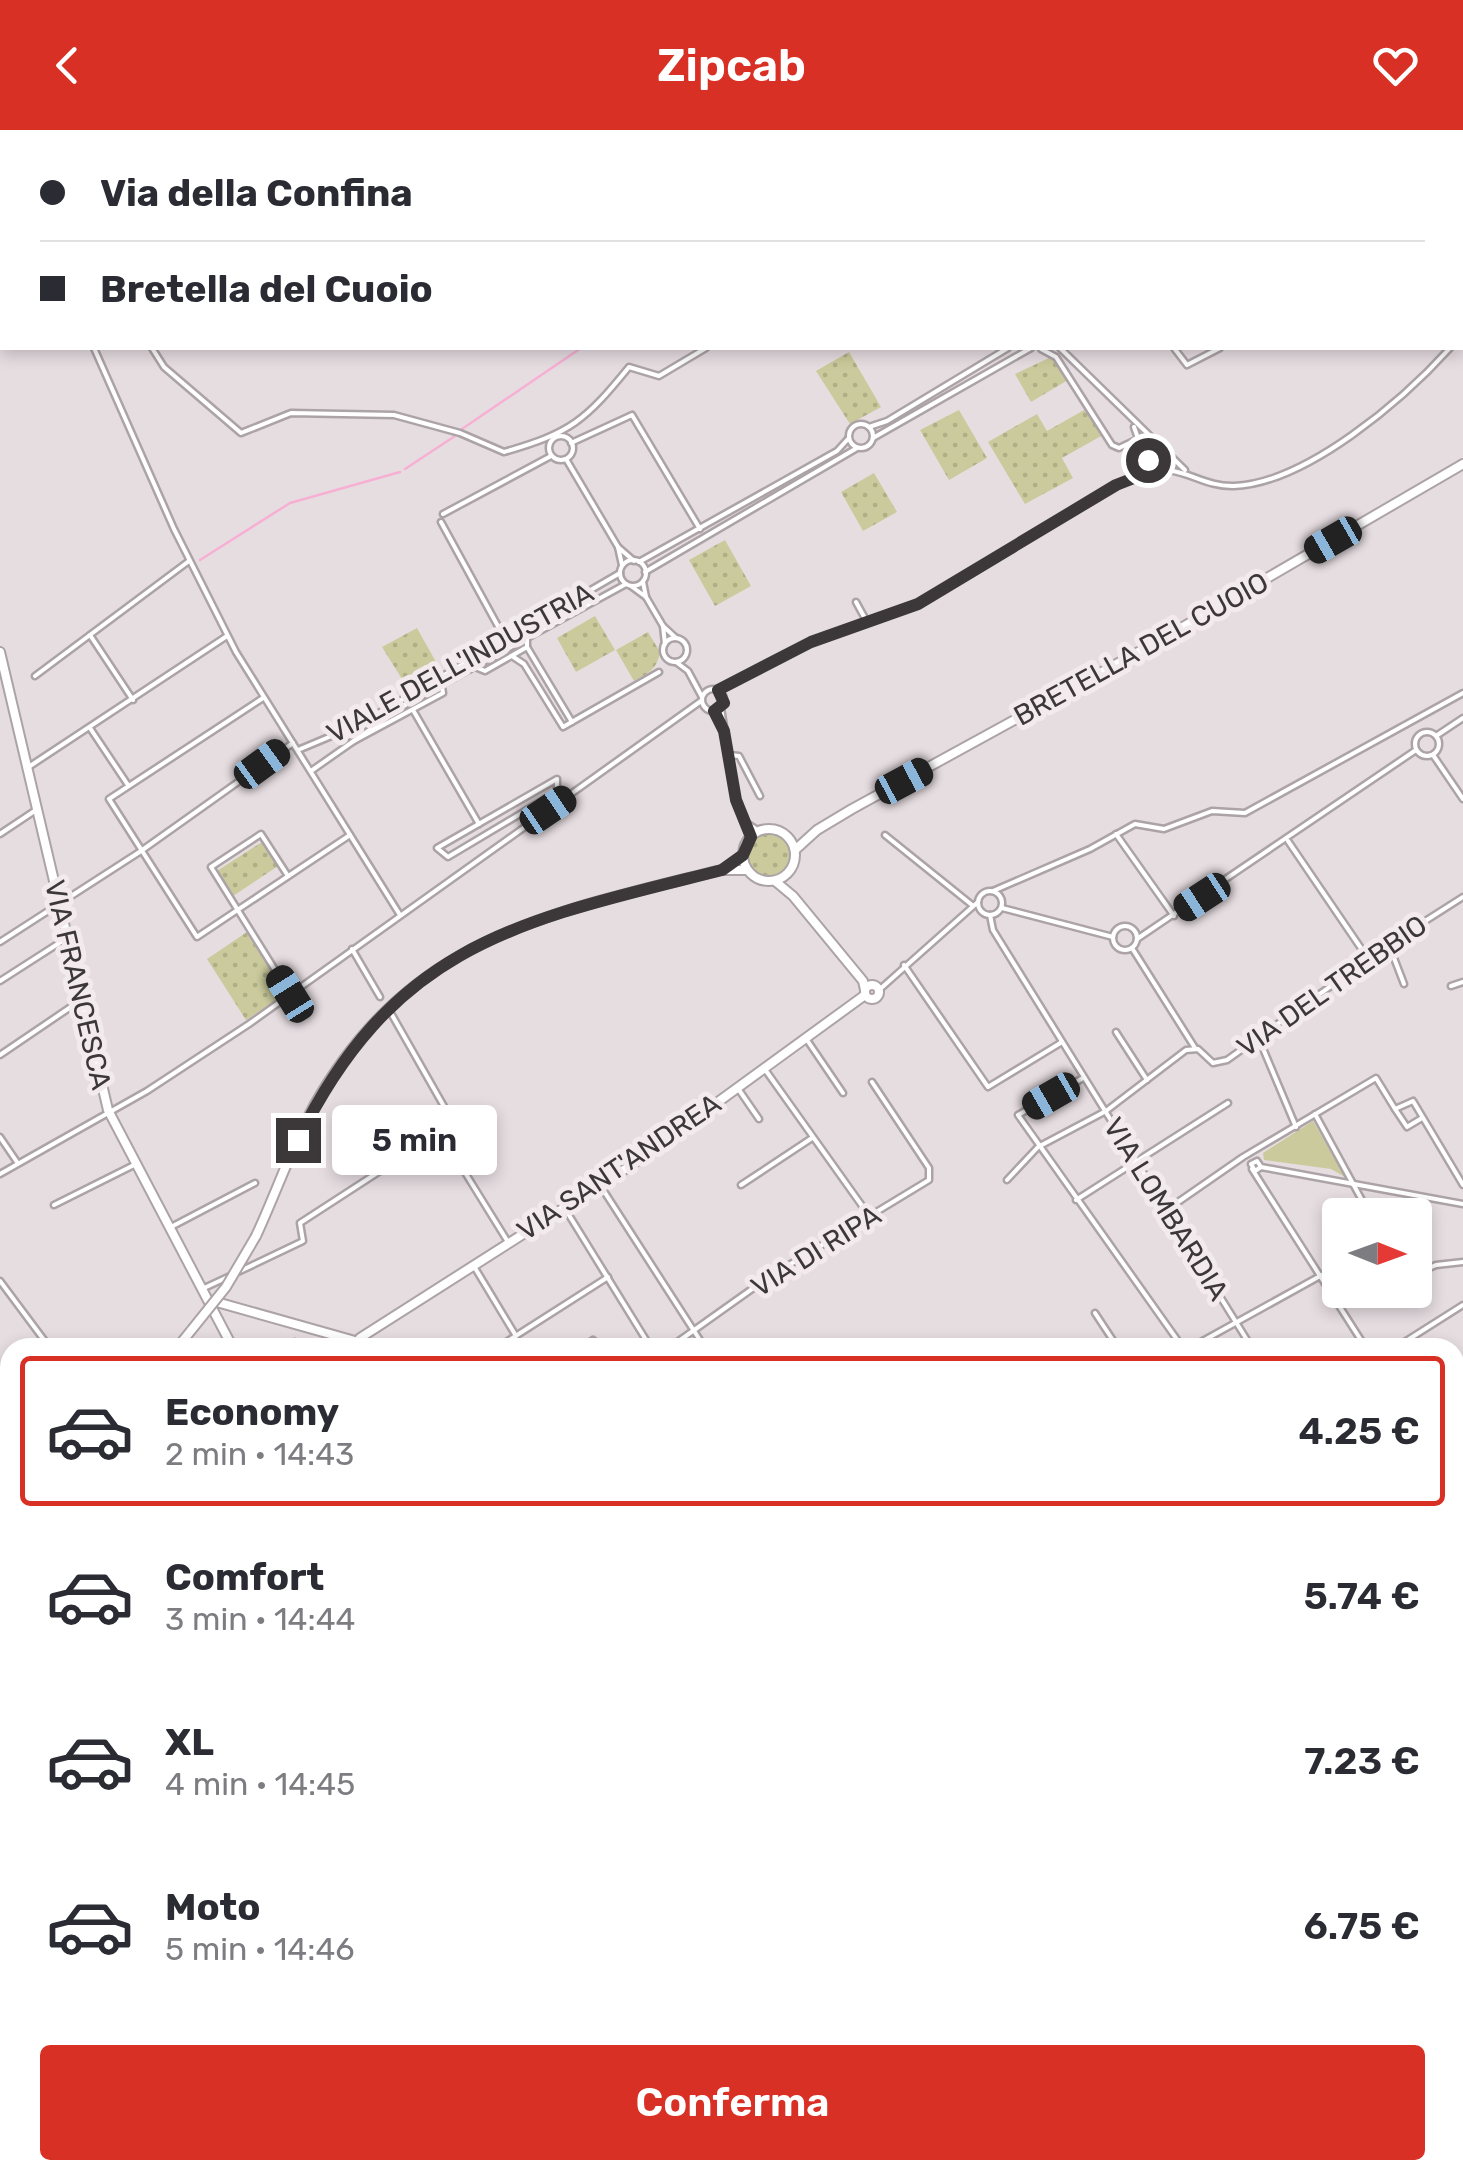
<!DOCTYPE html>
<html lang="it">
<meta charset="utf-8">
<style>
:root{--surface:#fff;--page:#f2f2f3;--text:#2b2b33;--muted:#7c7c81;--line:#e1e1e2;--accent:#d93025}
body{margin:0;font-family:Rubik,sans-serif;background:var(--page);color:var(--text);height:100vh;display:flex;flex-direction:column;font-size:38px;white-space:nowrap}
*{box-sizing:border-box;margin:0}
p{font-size:32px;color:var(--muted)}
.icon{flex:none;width:55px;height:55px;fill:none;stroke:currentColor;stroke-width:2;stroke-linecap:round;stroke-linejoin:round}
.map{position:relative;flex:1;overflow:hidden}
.sheet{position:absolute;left:0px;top:1208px;width:1465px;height:842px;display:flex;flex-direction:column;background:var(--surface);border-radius:30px 30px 0 0;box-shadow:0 5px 15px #0003}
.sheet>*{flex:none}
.guide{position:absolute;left:0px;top:0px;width:1465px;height:220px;box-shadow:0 5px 15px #0003;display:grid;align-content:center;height:220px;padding:0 40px;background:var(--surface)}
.needle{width:65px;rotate:91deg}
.fabs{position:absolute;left:1322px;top:1068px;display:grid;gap:20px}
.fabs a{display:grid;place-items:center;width:110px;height:110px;border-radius:10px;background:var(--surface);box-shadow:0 5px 15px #0003;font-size:50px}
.end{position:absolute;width:45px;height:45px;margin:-22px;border:12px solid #3c383a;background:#fff;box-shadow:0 0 0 5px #fff}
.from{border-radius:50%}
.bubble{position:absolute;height:70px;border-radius:10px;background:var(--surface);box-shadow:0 5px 15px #0003;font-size:32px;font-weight:600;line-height:70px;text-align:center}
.car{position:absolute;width:30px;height:60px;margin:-30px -15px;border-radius:12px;box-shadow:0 0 8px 2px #0007;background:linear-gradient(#222 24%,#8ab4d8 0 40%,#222 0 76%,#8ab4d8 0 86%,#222 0)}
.guide b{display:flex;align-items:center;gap:35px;height:95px;font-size:38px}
.guide b+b{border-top:2px solid var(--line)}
.guide i{width:25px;height:25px;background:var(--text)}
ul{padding:18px 0 0;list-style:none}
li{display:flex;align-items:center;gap:30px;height:150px;margin:0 20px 15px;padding:0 20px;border:5px solid transparent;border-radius:10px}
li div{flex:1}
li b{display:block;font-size:38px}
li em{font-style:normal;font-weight:600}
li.current{border-color:var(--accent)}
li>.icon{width:90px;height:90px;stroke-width:1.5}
.action{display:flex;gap:20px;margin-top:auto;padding:20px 40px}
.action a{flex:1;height:115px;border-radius:10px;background:var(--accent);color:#fff;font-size:40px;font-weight:600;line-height:115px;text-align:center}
header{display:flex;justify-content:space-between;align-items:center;height:130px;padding:0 40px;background:var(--accent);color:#fff;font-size:45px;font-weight:600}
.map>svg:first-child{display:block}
.grass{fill:url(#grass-dots)}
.park{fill:#caca9c}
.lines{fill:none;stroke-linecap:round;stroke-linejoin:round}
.stream{stroke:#f7b0d4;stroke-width:2.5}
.street-casing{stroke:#aca3a7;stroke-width:9}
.secondary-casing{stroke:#aca3a7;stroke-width:12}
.street{stroke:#fff;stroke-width:4}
.secondary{stroke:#fff;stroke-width:8}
.secondary-bridge-casing{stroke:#aca3a7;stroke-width:12;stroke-linecap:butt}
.secondary-bridge{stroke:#fff;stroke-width:8}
.route{stroke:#3c383a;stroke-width:12}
.labels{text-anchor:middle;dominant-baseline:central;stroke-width:10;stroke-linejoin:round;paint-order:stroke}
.street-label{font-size:28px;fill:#3c383a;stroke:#f3eaee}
</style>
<header><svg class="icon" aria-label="back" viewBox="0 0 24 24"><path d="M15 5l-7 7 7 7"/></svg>Zipcab<svg class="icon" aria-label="heart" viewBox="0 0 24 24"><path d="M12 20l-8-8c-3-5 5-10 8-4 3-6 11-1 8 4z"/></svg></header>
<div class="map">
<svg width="1463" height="2048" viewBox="0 0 1463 2048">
<defs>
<pattern id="grass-dots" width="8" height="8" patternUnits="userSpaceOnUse" patternTransform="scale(2.5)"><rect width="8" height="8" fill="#caca9c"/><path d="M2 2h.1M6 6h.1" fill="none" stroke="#aeae87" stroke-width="1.8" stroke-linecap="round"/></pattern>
</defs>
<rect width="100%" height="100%" fill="#e6dde1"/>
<g class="grass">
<polygon points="849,222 881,277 850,294 816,241"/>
<polygon points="1051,227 1068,250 1031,272 1015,244"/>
<polygon points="1086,279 1103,305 1062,328 1073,348 1025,374 988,312 1037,284 1047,301"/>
<polygon points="959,280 987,328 949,350 920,300"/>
<polygon points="874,343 897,382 863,401 841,362"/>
<polygon points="725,410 751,456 715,476 689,430"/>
<polygon points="595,486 615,520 576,542 557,508"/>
<polygon points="417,498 436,532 402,549 382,517"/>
<path d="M648,502L660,522C657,539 649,543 634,551L616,520Z"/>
<circle cx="769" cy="726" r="22"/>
<polygon points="262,712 278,736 233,766 217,741"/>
<polygon points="247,802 285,864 246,890 207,829"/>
</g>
<polygon class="park" points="1313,991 1345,1047 1331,1039 1264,1030 1263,1023"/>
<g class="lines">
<g class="stream">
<polyline points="777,0 777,2"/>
<polyline points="462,299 581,218"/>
<polyline points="405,339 455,306"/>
<polyline points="200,430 290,373 400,342"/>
<polyline points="1455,1883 1463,1881"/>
</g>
<defs>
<g id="street">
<polyline points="78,0 79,2"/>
<polyline points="241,0 242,2"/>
<polyline points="428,0 429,2"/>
<polyline points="679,0 680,2"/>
<polyline points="1087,2 1091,0"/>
<polyline points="0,33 2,37"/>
<polyline points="0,178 2,177"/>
<polyline points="1462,204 1463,203"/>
<polyline points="94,218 174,399 236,522 400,785"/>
<path d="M152,218L164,237L241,303L291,283L394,285L460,303L504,322C571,303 586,290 629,237L659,246L706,218"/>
<polyline points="1060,218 1185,340"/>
<polyline points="1174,218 1187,235 1220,218"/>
<polyline points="1041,219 1056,227 1112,315 1119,318 1138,309"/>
<circle cx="861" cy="306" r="12"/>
<polyline points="869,297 887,291 1008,218"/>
<polyline points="1134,297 1145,328 1138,344"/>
<circle cx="561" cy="318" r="12"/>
<polyline points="873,308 1031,218"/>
<polyline points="571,313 632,285 700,399"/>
<polyline points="566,329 618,417"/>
<polyline points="1148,330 1158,329 1161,321"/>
<polyline points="443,384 551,326"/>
<polyline points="441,392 505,509"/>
<circle cx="633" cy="443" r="13"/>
<polyline points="639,432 837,321 848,309"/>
<polyline points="622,435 618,417 634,431"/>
<polyline points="645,442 857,318"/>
<polyline points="631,456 646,467 643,452"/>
<polyline points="646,467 663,496"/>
<polyline points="856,472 867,492"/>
<polyline points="90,505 133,570"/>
<circle cx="675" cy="520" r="12"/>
<polyline points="665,514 663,496 676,508"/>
<polyline points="527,517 572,592"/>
<polyline points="512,526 524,534 563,597 659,542"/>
<polyline points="676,532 688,541 702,567"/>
<polyline points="473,536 485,541 527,517 527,506"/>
<polyline points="35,546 189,431"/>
<circle cx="713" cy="570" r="11"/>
<path d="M718,560L811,513L918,474L1138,344C1181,330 1197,357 1234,356C1307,353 1404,269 1450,218"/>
<polyline points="263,568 109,669 197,807 350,705"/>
<polyline points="721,578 736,670 751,707"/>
<polyline points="413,580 479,694"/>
<polyline points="90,598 128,655"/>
<circle cx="1427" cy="614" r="12"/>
<polyline points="1436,606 1463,588"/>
<polyline points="352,612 443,563 442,557"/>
<polyline points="298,620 360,594 620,443"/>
<polyline points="729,625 739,626 760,666"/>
<polyline points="1433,625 1463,669"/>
<polyline points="27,638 227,506"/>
<polyline points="311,641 408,573 626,454"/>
<polygon points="557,649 557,662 448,727 437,718"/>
<polyline points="745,692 759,701"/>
<polyline points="0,704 36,680"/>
<polyline points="1116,704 1174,786"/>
<polyline points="885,705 972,775"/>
<polyline points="1288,711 1369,830"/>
<polyline points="288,746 261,704 211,737 290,864"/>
<circle cx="990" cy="773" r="12"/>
<polyline points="993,761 1090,719 1135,694 1164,699 1212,681 1245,683 1463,563"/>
<polyline points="1002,778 1113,807"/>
<polyline points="990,785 993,800 1252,1218"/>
<circle cx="1125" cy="808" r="12"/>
<polyline points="1137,809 1416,620"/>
<polyline points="0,812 141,721 293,613"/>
<polyline points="1389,815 1404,854"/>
<polyline points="1132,818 1195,918"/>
<polyline points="352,819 380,867"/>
<polyline points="904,835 988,957 1062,912"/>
<polyline points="0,851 67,808"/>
<polyline points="1451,856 1463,852"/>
<polyline points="879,860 978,772"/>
<polyline points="392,885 450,987 456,1028 508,1112"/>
<polyline points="1116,902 1147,950"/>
<polyline points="1259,909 1296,997"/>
<polyline points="807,910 843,963"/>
<polyline points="0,925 81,870"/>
<polyline points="764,938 870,1087"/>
<polyline points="1083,948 1018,985 1183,1218"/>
<polyline points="737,957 759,989"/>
<polyline points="1395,979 1407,997 1422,988"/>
<polyline points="1315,984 1370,1085"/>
<polyline points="0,1007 17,1032"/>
<polyline points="1261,1037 1257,1031 1251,1034 1255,1041 1261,1037 1463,1074"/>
<polyline points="1252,1039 1366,1218"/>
<polyline points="0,1044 147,961 249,894 701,571"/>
<polyline points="1007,1050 1038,1017 1106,981 1186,920 1198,919 1213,933 1227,930 1397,809 1463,767"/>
<polyline points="600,1055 705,1218"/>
<polyline points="741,1055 812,1008"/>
<polyline points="1076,1070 1228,973"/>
<polyline points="54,1075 136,1034"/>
<polyline points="564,1077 651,1218"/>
<polyline points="1168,1079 1243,1027 1376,948 1395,979 1413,971 1463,1055"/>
<polyline points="171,1097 255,1053"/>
<polyline points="475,1138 516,1206"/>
<polyline points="238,1142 303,1111 300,1093 451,995"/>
<polyline points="1415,1144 1436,1135 1463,1132"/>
<polyline points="0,1151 50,1218"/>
<polyline points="202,1159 230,1146"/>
<polyline points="1095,1183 1118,1218"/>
<polyline points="285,1218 295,1212 298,1218"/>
<polyline points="497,1218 608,1147"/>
<polyline points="581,1218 593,1210 600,1218"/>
<polyline points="669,1218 766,1149 929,1050 929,1038 872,952"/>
<polyline points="1190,1218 1340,1135"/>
<polyline points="1395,1218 1463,1175"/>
<polyline points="1455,1238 1463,1233"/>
<polyline points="0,1331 10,1341"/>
<polyline points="1455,1383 1463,1396"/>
<polyline points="1455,1868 1463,1861"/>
<polyline points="1455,1876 1463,1873"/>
<polyline points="99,2040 107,2048"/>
<polyline points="297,2040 297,2048"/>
<polyline points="787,2040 792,2048"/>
<polyline points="862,2040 868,2048"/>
<polyline points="1018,2040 1023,2048"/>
<polyline points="1078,2040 1083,2048"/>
<polyline points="1330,2040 1335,2048"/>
<polyline points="643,2047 644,2048"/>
<polyline points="110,2048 117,2040"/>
<polyline points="384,2048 385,2040"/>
<polyline points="743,2048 755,2040"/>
<polyline points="871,2048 883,2040"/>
</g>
<g id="secondary">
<polyline points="1454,0 1455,2"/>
<polyline points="28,2 31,0"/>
<polyline points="1462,23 1463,25"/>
<polyline points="0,25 2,22"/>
<polyline points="0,522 108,980 233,1218"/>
<circle cx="769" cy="725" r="26"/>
<polyline points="795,720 817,700 852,679 1164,508 1463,334"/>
<polyline points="775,751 793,766 863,851 865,860"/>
<circle cx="872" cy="862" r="7"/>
<path d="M256,1106C276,1063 292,1016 315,974C410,807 549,783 721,740H747"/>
<polyline points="213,1171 355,1211"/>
<polyline points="360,1208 630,1036 865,865"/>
<polyline points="352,1218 362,1208 372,1218"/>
<polyline points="1455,1317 1463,1312"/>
<polyline points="0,1413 10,1402"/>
<polyline points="1455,1516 1463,1511"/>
<polyline points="1455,1579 1463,1586"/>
<polyline points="1455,1741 1463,1736"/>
<polyline points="1455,1771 1463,1787"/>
<polyline points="706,2040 713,2048"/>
<polyline points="183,2048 206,2040"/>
<polyline points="961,2048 972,2040"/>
<polyline points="1188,2048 1200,2040"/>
</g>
</defs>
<use href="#street" class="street-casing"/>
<use href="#secondary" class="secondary-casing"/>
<use href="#street" class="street"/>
<use href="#secondary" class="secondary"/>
<defs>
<polyline id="secondary-bridge" points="177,1218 226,1157 256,1106"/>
</defs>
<use href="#secondary-bridge" class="secondary-bridge-casing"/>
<use href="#secondary-bridge" class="secondary-bridge"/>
</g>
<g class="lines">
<path class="route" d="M298,1010C396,810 524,790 722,740L743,725L751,707L736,670L724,601L714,581L724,573L718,560L811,512L918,474L1116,355L1157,339L1148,330"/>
</g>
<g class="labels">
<g class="street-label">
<text transform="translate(1141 519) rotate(-29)">BRETELLA DEL CUOIO</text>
<text transform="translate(460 533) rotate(-29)">VIALE DELL'INDUSTRIA</text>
<text transform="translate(78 855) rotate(77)">VIA FRANCESCA</text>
<text transform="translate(1332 856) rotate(-35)">VIA DEL TREBBIO</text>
<text transform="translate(619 1037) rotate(-34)">VIA SANT'ANDREA</text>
<text transform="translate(1166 1079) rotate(58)">VIA LOMBARDIA</text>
<text transform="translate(816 1121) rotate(-32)">VIA DI RIPA</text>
</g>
</g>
</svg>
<div class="fabs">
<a><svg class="needle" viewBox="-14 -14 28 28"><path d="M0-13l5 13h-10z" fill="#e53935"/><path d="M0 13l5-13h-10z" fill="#7c7c81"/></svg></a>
</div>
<i class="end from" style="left:1148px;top:330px"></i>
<i class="end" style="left:298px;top:1010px"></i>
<div class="bubble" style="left:332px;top:975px;width:165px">5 min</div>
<i class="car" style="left:1333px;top:410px;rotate:240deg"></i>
<i class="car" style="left:262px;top:634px;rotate:54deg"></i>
<i class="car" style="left:904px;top:651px;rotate:62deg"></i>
<i class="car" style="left:548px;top:680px;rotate:56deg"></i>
<i class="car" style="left:1202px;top:767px;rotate:237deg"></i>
<i class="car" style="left:290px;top:864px;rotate:328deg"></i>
<i class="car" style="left:1051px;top:966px;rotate:240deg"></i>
<div class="guide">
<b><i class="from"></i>Via della Confina</b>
<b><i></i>Bretella del Cuoio</b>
</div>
<section class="sheet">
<ul>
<li class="current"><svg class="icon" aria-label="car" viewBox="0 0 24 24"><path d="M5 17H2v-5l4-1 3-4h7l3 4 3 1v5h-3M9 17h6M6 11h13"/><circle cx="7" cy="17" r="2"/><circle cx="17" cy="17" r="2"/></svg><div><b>Economy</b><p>2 min · 14:43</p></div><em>4.25 €</em></li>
<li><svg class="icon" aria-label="car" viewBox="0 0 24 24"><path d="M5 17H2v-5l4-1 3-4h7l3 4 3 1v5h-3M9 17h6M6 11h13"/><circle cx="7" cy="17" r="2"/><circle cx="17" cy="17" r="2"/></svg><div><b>Comfort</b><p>3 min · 14:44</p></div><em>5.74 €</em></li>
<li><svg class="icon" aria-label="car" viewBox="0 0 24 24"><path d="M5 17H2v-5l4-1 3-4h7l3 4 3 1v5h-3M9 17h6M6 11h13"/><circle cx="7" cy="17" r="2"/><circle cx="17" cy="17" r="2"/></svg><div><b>XL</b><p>4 min · 14:45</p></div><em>7.23 €</em></li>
<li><svg class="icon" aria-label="car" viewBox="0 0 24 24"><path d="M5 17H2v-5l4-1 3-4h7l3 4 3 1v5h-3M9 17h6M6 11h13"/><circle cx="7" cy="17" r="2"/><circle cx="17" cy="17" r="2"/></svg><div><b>Moto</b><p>5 min · 14:46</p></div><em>6.75 €</em></li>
</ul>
<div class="action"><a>Conferma</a></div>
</section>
</div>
